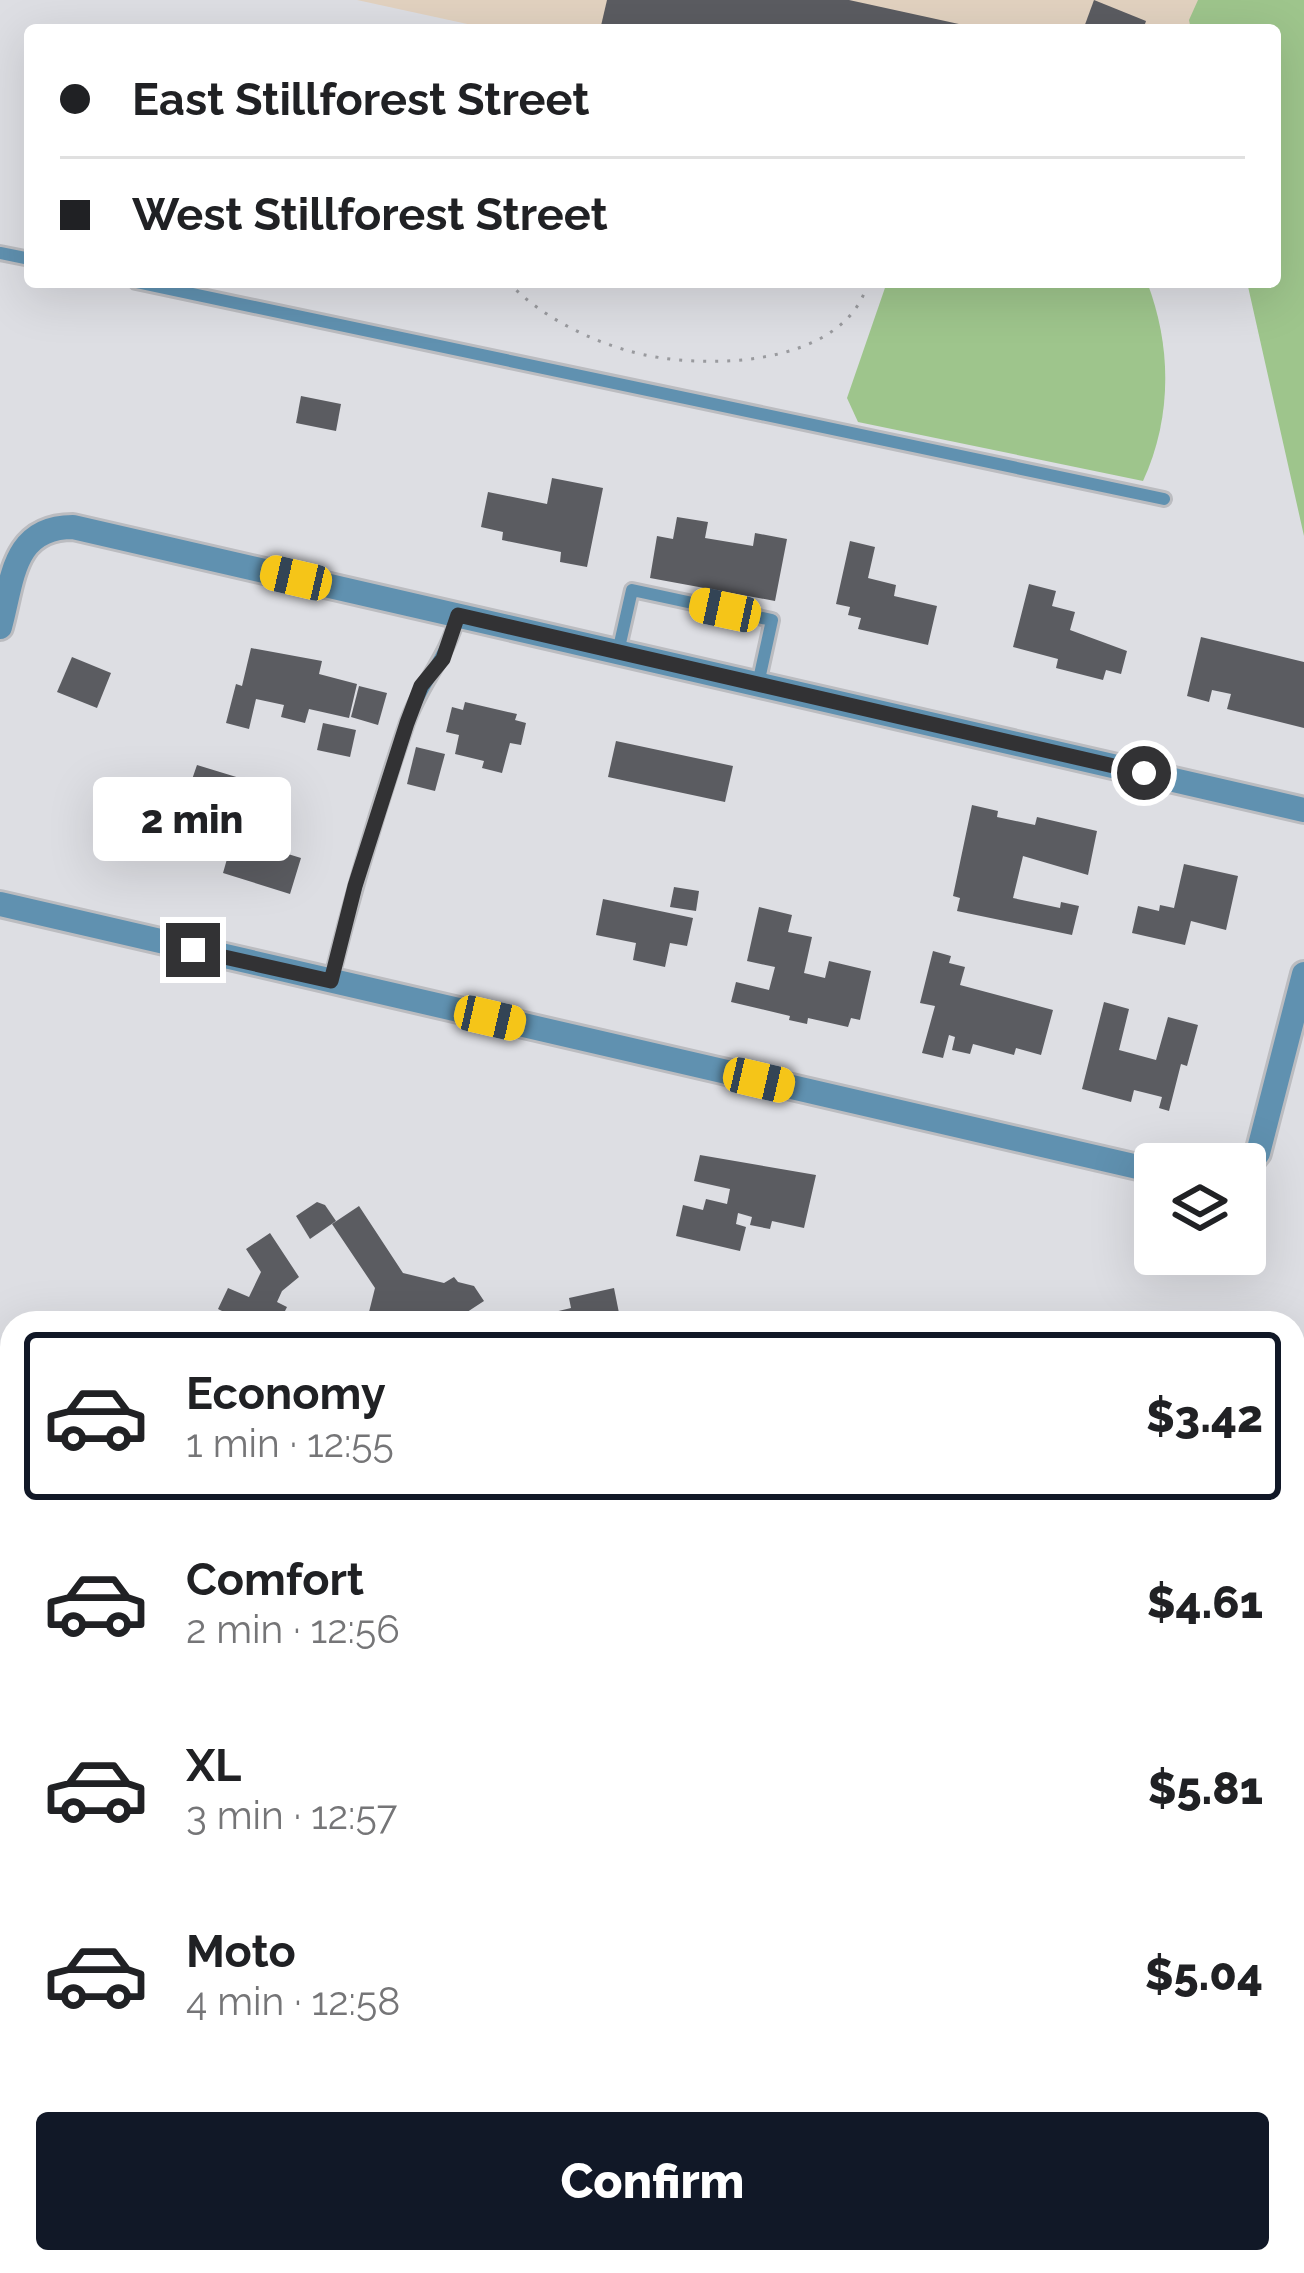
<!DOCTYPE html>
<meta charset="utf-8">
<style>
:root{--surface:#fff;--page:#f6f6f6;--text:#202124;--muted:#757577;--line:#e0e0e0;--accent:#111827}
body{margin:0;font-family:Raleway,sans-serif;background:var(--page);color:var(--text);height:100vh;display:flex;flex-direction:column;font-size:45px;white-space:nowrap}
*{box-sizing:border-box;margin:0}
p{font-size:39px;color:var(--muted)}
.icon{flex:none;width:66px;height:66px;fill:none;stroke:currentColor;stroke-width:2;stroke-linecap:round;stroke-linejoin:round}
.map{position:relative;flex:1;overflow:hidden}
.sheet{position:absolute;left:0px;top:1311px;width:1305px;height:963px;display:flex;flex-direction:column;background:var(--surface);border-radius:36px 36px 0 0;box-shadow:0 12px 48px #0002}
.sheet>*{flex:none}
.hud{position:absolute;left:24px;top:24px;width:1257px;height:264px;border-radius:12px;box-shadow:0 12px 48px #0002;display:grid;align-content:center;height:264px;padding:0 36px;background:var(--surface)}
.buttons{position:absolute;left:1134px;top:1143px;display:grid;gap:24px}
.buttons a{display:grid;place-items:center;width:132px;height:132px;border-radius:12px;background:var(--surface);box-shadow:0 12px 48px #0002;font-size:60px}
.end{position:absolute;width:54px;height:54px;margin:-27px;border:15px solid #323234;background:#fff;box-shadow:0 0 0 6px #fff}
.from{border-radius:50%}
.bubble{position:absolute;height:84px;border-radius:12px;background:var(--surface);box-shadow:0 12px 48px #0002;font-size:39px;font-weight:800;line-height:84px;text-align:center}
.car{position:absolute;width:36px;height:72px;margin:-36px -18px;border-radius:15px;box-shadow:0 0 9px 3px #0007;background:linear-gradient(#f5c518 24%,#345 0 40%,#f5c518 0 76%,#345 0 86%,#f5c518 0)}
.hud b{display:flex;align-items:center;gap:42px;height:114px;font-size:45px}
.hud b+b{border-top:3px solid var(--line)}
.hud i{width:30px;height:30px;background:var(--text)}
ul{padding:21px 0 0;list-style:none}
li{display:flex;align-items:center;gap:36px;height:168px;margin:0 24px 18px;padding:0 12px;border:6px solid transparent;border-radius:12px}
li div{flex:1}
li b{display:block;font-size:45px}
li em{font-style:normal;font-weight:800}
li.current{border-color:var(--accent)}
li>.icon{width:108px;height:108px;stroke-width:1.5}
.action{display:flex;gap:24px;margin-top:auto;padding:24px 36px}
.action a{flex:1;height:138px;border-radius:12px;background:var(--accent);color:#fff;font-size:48px;font-weight:800;line-height:138px;text-align:center}
.map>svg:first-child{display:block}
.education{fill:#e2d2c0}
.green{fill:#9ec58c}
.building{fill:#5b5c61}
.lines{fill:none;stroke-linecap:round;stroke-linejoin:round}
.lane-casing{stroke:#bbbcc0;stroke-width:18}
.street-casing{stroke:#bbbcc0;stroke-width:30}
.path{stroke:#999a9e;stroke-width:3;stroke-dasharray:3 9;stroke-linecap:butt}
.lane{stroke:#6091b0;stroke-width:12}
.street{stroke:#6091b0;stroke-width:24}
.route{stroke:#323234;stroke-width:15}
</style>
<div class="map">
<svg width="1304" height="2273" viewBox="0 0 1304 2273">
<rect width="100%" height="100%" fill="#dddee3"/>
<polygon class="education" points="357,0 1304,0 1275,30 495,30"/>
<g class="green">
<polygon points="1198,0 1304,0 1304,536 1247,282 1275,282 1275,30 1191,30 1189,20"/>
<path d="M887,282H1147C1172,347 1172,418 1143,481L858,422L847,398Z"/>
</g>
<g class="building">
<polygon points="607,0 849,0 968,26 967,30 600,30"/>
<polygon points="1094,0 1146,21 1143,30 1083,30"/>
<polygon points="301,396 341,404 336,431 296,423"/>
<polygon points="552,478 603,488 587,567 560,562 561,552 502,540 503,532 481,527 488,492 547,504"/>
<polygon points="677,517 708,522 705,538 753,546 755,533 787,539 775,601 650,578 657,536 673,539"/>
<polygon points="850,541 875,547 868,578 896,585 894,596 937,606 928,645 858,629 861,618 848,615 850,607 836,604"/>
<polygon points="1029,584 1056,591 1052,606 1075,612 1070,630 1127,651 1121,674 1106,670 1103,680 1056,668 1058,659 1013,647"/>
<polygon points="1201,637 1304,662 1304,728 1227,709 1231,694 1212,690 1209,702 1187,696"/>
<polygon points="251,648 322,661 319,674 357,684 349,718 309,709 305,723 281,717 284,705 256,699 249,729 226,723 236,684 242,686"/>
<polygon points="72,657 111,673 97,708 57,692"/>
<polygon points="359,686 387,693 378,725 351,717"/>
<polygon points="465,702 517,714 515,720 526,723 521,745 510,743 502,773 482,768 484,761 455,754 459,735 446,732 452,707 463,710"/>
<polygon points="323,723 356,730 350,757 317,750"/>
<polygon points="616,741 733,766 725,802 608,777"/>
<polygon points="416,747 445,754 435,791 407,784"/>
<polygon points="197,765 256,783 242,828 279,839 275,850 301,858 290,894 223,873 229,852 209,845 222,801 188,791"/>
<polygon points="972,805 998,811 997,817 1035,825 1037,817 1097,831 1088,875 1023,856 1013,898 1060,908 1061,902 1079,906 1072,935 957,911 960,898 953,896"/>
<polygon points="1184,864 1238,876 1226,930 1191,921 1185,945 1132,933 1138,906 1159,911 1160,905 1174,908"/>
<polygon points="674,887 699,891 696,911 670,907"/>
<polygon points="603,899 693,918 687,946 670,943 665,967 633,960 636,943 596,935"/>
<polygon points="759,907 792,915 788,932 812,937 804,973 825,978 829,961 871,971 860,1020 851,1018 848,1027 808,1018 807,1024 789,1020 790,1016 731,1002 736,982 769,990 775,967 747,961"/>
<polygon points="933,951 951,956 949,963 965,967 960,985 1053,1010 1041,1055 1016,1048 1014,1055 973,1044 970,1054 952,1050 955,1037 949,1035 943,1058 922,1053 935,1006 920,1003"/>
<polygon points="1104,1002 1129,1009 1119,1050 1156,1060 1168,1017 1198,1025 1187,1066 1181,1064 1169,1111 1159,1108 1162,1097 1134,1090 1131,1102 1082,1089"/>
<polygon points="700,1155 816,1175 804,1228 772,1221 770,1229 750,1225 752,1217 738,1213 736,1224 746,1227 740,1251 676,1236 683,1205 703,1210 706,1199 727,1204 730,1189 694,1181"/>
<polygon points="317,1202 325,1205 336,1221 310,1239 296,1216"/>
<polygon points="359,1206 403,1273 444,1283 454,1277 458,1282 474,1286 484,1301 461,1316 460,1323 396,1323 369,1312 375,1288 332,1224"/>
<polygon points="270,1233 299,1277 282,1291 277,1302 287,1307 279,1323 226,1323 230,1315 218,1309 228,1288 249,1297 261,1272 246,1249"/>
<polygon points="614,1288 621,1323 548,1323 546,1314 571,1308 569,1298"/>
</g>
<g class="lines">
<defs>
<g id="lane">
<polyline points="0,253 30,259"/>
<polyline points="136,282 1164,499"/>
<polyline points="618,652 632,590 772,620 758,684"/>
<path d="M331,980C353,893 378,807 407,723C421,683 448,656 458,615"/>
<polyline points="338,2273 342,2262"/>
<polyline points="631,2273 633,2262"/>
</g>
<g id="street">
<path d="M0,627C13,580 12,527 73,527L1304,810"/>
<polyline points="0,904 1155,1171"/>
<polyline points="1245,1170 1258,1153 1304,974"/>
<polyline points="0,1604 12,1607"/>
</g>
</defs>
<use href="#lane" class="lane-casing"/>
<use href="#street" class="street-casing"/>
<path class="path" d="M508,282C539,315 586,339 629,351C698,371 845,369 868,282"/>
<use href="#lane" class="lane"/>
<use href="#street" class="street"/>
</g>
<g class="lines">
<polyline class="route" points="193,950 331,981 355,886 407,723 421,686 443,659 458,615 1144,773"/>
</g>
</svg>
<div class="buttons">
<a><svg class="icon" aria-label="layers" viewBox="0 0 24 24"><path d="M12 4l9 5-9 5-9-5zM3 14l9 5 9-5"/></svg></a>
</div>
<i class="end from" style="left:1144px;top:773px"></i>
<i class="end" style="left:193px;top:950px"></i>
<div class="bubble" style="left:93px;top:777px;width:198px">2 min</div>
<i class="car" style="left:296px;top:578px;rotate:283deg"></i>
<i class="car" style="left:725px;top:610px;rotate:282deg"></i>
<i class="car" style="left:490px;top:1018px;rotate:103deg"></i>
<i class="car" style="left:759px;top:1080px;rotate:103deg"></i>
<div class="hud">
<b><i class="from"></i>East Stillforest Street</b>
<b><i></i>West Stillforest Street</b>
</div>
<section class="sheet">
<ul>
<li class="current"><svg class="icon" aria-label="car" viewBox="0 0 24 24"><path d="M5 17H2v-5l4-1 3-4h7l3 4 3 1v5h-3M9 17h6M6 11h13"/><circle cx="7" cy="17" r="2"/><circle cx="17" cy="17" r="2"/></svg><div><b>Economy</b><p>1 min · 12:55</p></div><em>$3.42</em></li>
<li><svg class="icon" aria-label="car" viewBox="0 0 24 24"><path d="M5 17H2v-5l4-1 3-4h7l3 4 3 1v5h-3M9 17h6M6 11h13"/><circle cx="7" cy="17" r="2"/><circle cx="17" cy="17" r="2"/></svg><div><b>Comfort</b><p>2 min · 12:56</p></div><em>$4.61</em></li>
<li><svg class="icon" aria-label="car" viewBox="0 0 24 24"><path d="M5 17H2v-5l4-1 3-4h7l3 4 3 1v5h-3M9 17h6M6 11h13"/><circle cx="7" cy="17" r="2"/><circle cx="17" cy="17" r="2"/></svg><div><b>XL</b><p>3 min · 12:57</p></div><em>$5.81</em></li>
<li><svg class="icon" aria-label="car" viewBox="0 0 24 24"><path d="M5 17H2v-5l4-1 3-4h7l3 4 3 1v5h-3M9 17h6M6 11h13"/><circle cx="7" cy="17" r="2"/><circle cx="17" cy="17" r="2"/></svg><div><b>Moto</b><p>4 min · 12:58</p></div><em>$5.04</em></li>
</ul>
<div class="action"><a>Confirm</a></div>
</section>
</div>
